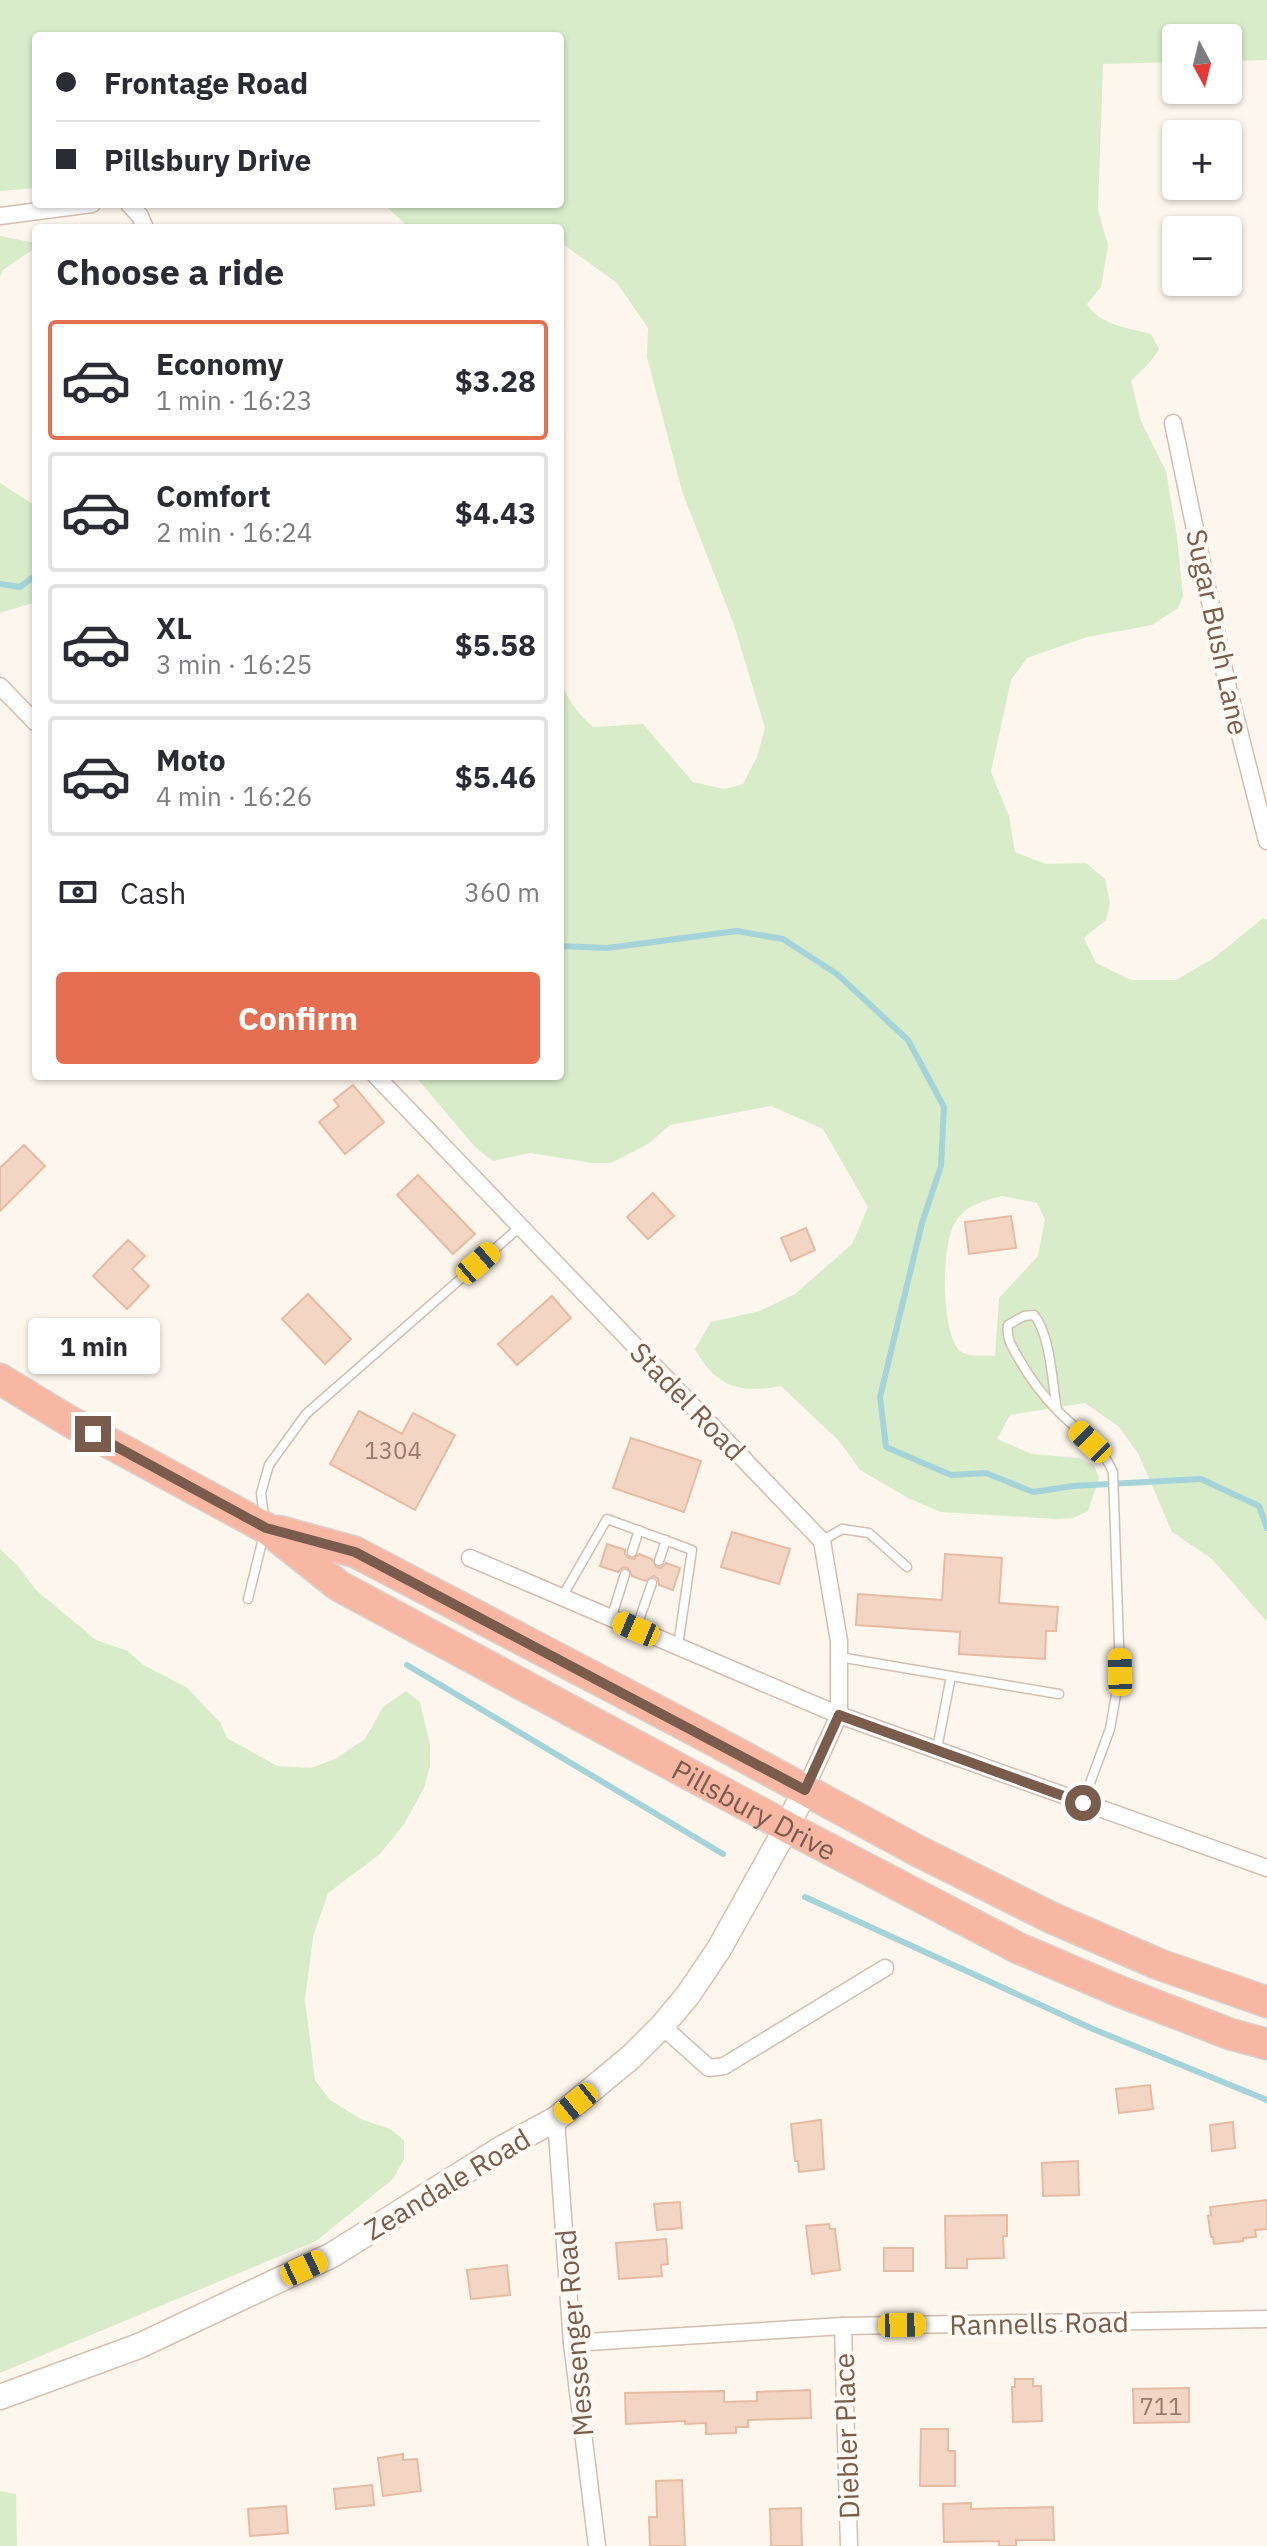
<!DOCTYPE html>
<meta charset="utf-8">
<style>
:root{--surface:#fff;--page:#f2f2f3;--text:#2b2b33;--muted:#7c7c81;--line:#e1e1e2;--accent:#e76f51}
body{margin:0;font-family:"IBM Plex Sans",sans-serif;background:var(--page);color:var(--text);height:100vh;display:flex;flex-direction:column;font-size:30px;white-space:nowrap}
*{box-sizing:border-box;margin:0}
p{font-size:26px;color:var(--muted)}
.icon{flex:none;width:44px;height:44px;fill:none;stroke:currentColor;stroke-width:2;stroke-linecap:round;stroke-linejoin:round}
.map{position:relative;flex:1;overflow:hidden}
.details{position:absolute;left:32px;top:224px;width:532px;height:856px;display:flex;flex-direction:column;background:var(--surface);border-radius:8px;box-shadow:0 2px 6px #0004}
.details>*{flex:none}
.guide{position:absolute;left:32px;top:32px;width:532px;height:176px;border-radius:8px;box-shadow:0 2px 6px #0004;display:grid;align-content:center;height:176px;padding:0 24px;background:var(--surface)}
.needle{width:52px;rotate:173deg}
.buttons{position:absolute;left:1162px;top:24px;display:grid;gap:16px}
.buttons a{display:grid;place-items:center;width:80px;height:80px;border-radius:8px;background:var(--surface);box-shadow:0 2px 6px #0004;font-size:40px}
.end{position:absolute;width:36px;height:36px;margin:-18px;border:10px solid #7a5c4d;background:#fff;box-shadow:0 0 0 4px #fff}
.from{border-radius:50%}
.bubble{position:absolute;height:56px;border-radius:8px;background:var(--surface);box-shadow:0 2px 6px #0004;font-size:26px;font-weight:700;line-height:56px;text-align:center}
.car{position:absolute;width:24px;height:48px;margin:-24px -12px;border-radius:10px;box-shadow:0 0 6px 2px #0007;background:linear-gradient(#f5c518 24%,#345 0 40%,#f5c518 0 76%,#345 0 86%,#f5c518 0)}
.guide b{display:flex;align-items:center;gap:28px;height:76px;font-size:30px}
.guide b+b{border-top:2px solid var(--line)}
.guide i{width:20px;height:20px;background:var(--text)}
ul{padding:0;list-style:none}
li{display:flex;align-items:center;gap:24px;height:120px;margin:0 16px 12px;padding:0 8px;border:4px solid var(--line);border-radius:8px}
li div{flex:1}
li b{display:block;font-size:30px}
li em{font-style:normal;font-weight:700}
li.current{border-color:var(--accent)}
li>.icon{width:72px;height:72px;stroke-width:1.5}
h2{padding:0 24px;font-size:36px;line-height:96px}
.pay{display:flex;align-items:center;gap:20px;height:88px;padding:0 24px;font-size:30px}
.pay p{margin-inline-start:auto}
.button{display:flex;gap:16px;margin-top:auto;padding:16px 24px}
.button a{flex:1;height:92px;border-radius:8px;background:var(--accent);color:#fff;font-size:32px;font-weight:700;line-height:92px;text-align:center}
.map>svg:first-child{display:block}
.green{fill:#d8ecc9;fill-rule:evenodd}
.lines{fill:none;stroke-linecap:round;stroke-linejoin:round}
.stream{stroke:#a5d3da;stroke-width:6}
.building{fill:#f3d5c3;stroke:#e6bba3;stroke-width:2}
.lane-casing{stroke:#d1beb0;stroke-width:11}
.street-casing{stroke:#d1beb0;stroke-width:19}
.secondary-casing{stroke:#d6c0b0;stroke-width:27}
.highway-casing{stroke:#dad1cd;stroke-width:33}
.lane{stroke:#fff;stroke-width:8}
.street{stroke:#fff;stroke-width:16}
.secondary{stroke:#fff;stroke-width:24}
.highway{stroke:#f7b7a3;stroke-width:30}
.route{stroke:#7a5c4d;stroke-width:10}
.labels{text-anchor:middle;dominant-baseline:central;stroke-width:8;stroke-linejoin:round;paint-order:stroke}
.number-label{font-size:24px;fill:#987a6a}
.street-label{font-size:28px;fill:#7a5c4d;stroke:#fffaf3}
</style>
<div class="map">
<svg width="1267" height="2546" viewBox="0 0 1267 2546">
<rect width="100%" height="100%" fill="#fdf6ec"/>
<g class="green">
<path d="M0,0H1267V60L1228,61V38H1176V62L1103,64L1098,209L1108,246L1101,287L1087,304C1097,324 1131,329 1151,334L1159,349L1150,362L1131,381L1141,421L1166,471L1177,537L1183,596L1178,608L1152,625L1087,637L1027,658L1011,680L991,772L1009,816L1015,852L1046,864L1086,863L1105,879L1110,903L1106,920L1084,938L1096,963L1131,980H1176L1214,958L1263,918L1267,920V1622L1212,1559L1172,1532L1138,1453L1119,1427L1085,1403L1010,1415L997,1439L1032,1454L1079,1458L1094,1465L1099,1478L1088,1511L1073,1518L1056,1519L941,1512L910,1499L860,1470L840,1442L781,1386C739,1394 716,1387 695,1349L711,1322L760,1311L795,1294L852,1244L868,1207L823,1129L771,1106L670,1125L648,1144L611,1163H592L530,1153L493,1161L475,1147L415,1076H560V680C568,700 577,713 593,727L643,724L693,782L724,789L743,784L757,757L765,728L734,625L682,491L647,357L648,328L617,283L560,242V228H410L383,204H560V36H36V188L0,191ZM1002,1196L1037,1203L1045,1219L1038,1256L999,1298L995,1356C985,1355 967,1358 959,1350C941,1331 941,1245 955,1223C965,1205 983,1201 1002,1196Z"/>
<polygon points="0,236 36,243 36,247 3,270 0,277"/>
<polygon points="0,483 36,506 36,602 0,613"/>
<polygon points="0,1549 17,1565 36,1590 96,1640 128,1651 143,1665 186,1687 220,1722 227,1738 277,1766 311,1768 335,1759 365,1739 383,1707 406,1691 420,1702 430,1745 430,1766 424,1788 404,1824 380,1854 328,1893 313,1937 305,2000 315,2080 330,2100 361,2119 390,2129 404,2140 404,2159 393,2179 316,2241 0,2373"/>
<polygon points="0,2491 16,2494 17,2546 0,2546"/>
</g>
<g class="lines">
<g class="stream">
<polyline points="0,584 20,587 36,575"/>
<polyline points="560,946 607,948 737,931 783,939 837,974 908,1040 944,1107 941,1166 922,1223 880,1397 886,1447 951,1475 986,1473 1033,1492 1073,1486 1201,1479 1259,1506 1267,1528"/>
<polyline points="407,1665 723,1854"/>
<polyline points="805,1897 1093,2029 1267,2100"/>
</g>
</g>
<g class="building">
<polygon points="353,1085 384,1122 345,1154 319,1122 339,1106 334,1100"/>
<polygon points="24,1145 45,1166 0,1211 0,1168"/>
<polygon points="418,1175 475,1234 453,1254 397,1195"/>
<polygon points="653,1193 674,1216 648,1239 627,1217"/>
<polygon points="1011,1216 1016,1248 969,1254 965,1222"/>
<polygon points="806,1228 815,1250 791,1261 781,1238"/>
<polygon points="128,1240 145,1256 132,1269 149,1286 127,1309 93,1276"/>
<polygon points="308,1294 351,1339 325,1364 282,1319"/>
<polygon points="552,1296 571,1318 517,1365 498,1344"/>
<polygon points="359,1411 402,1434 413,1413 455,1435 415,1510 330,1464"/>
<polygon points="631,1438 701,1461 684,1512 613,1488"/>
<polygon points="732,1532 790,1549 779,1584 721,1567"/>
<polygon points="607,1544 625,1550 625,1554 629,1558 634,1559 639,1554 652,1559 656,1567 661,1568 666,1563 680,1568 673,1590 659,1585 658,1579 654,1576 645,1581 632,1576 628,1568 623,1567 618,1572 600,1566"/>
<polygon points="945,1554 1002,1558 999,1603 1058,1607 1056,1631 1046,1631 1045,1659 959,1654 960,1632 856,1625 858,1594 942,1600"/>
<polygon points="1150,2085 1153,2109 1119,2113 1116,2089"/>
<polygon points="821,2120 824,2169 799,2172 798,2161 795,2161 791,2124"/>
<polygon points="1233,2122 1235,2148 1212,2151 1210,2125"/>
<polygon points="1078,2161 1079,2195 1043,2196 1042,2163"/>
<polygon points="1267,2200 1267,2229 1255,2230 1256,2237 1243,2238 1243,2241 1214,2244 1213,2237 1211,2237 1208,2216 1211,2215 1210,2207"/>
<polygon points="680,2202 682,2228 657,2230 654,2204"/>
<polygon points="1007,2215 1007,2236 1003,2236 1004,2258 967,2259 967,2268 946,2268 945,2216"/>
<polygon points="829,2224 830,2229 835,2229 840,2270 812,2274 806,2226"/>
<polygon points="666,2239 668,2264 661,2265 662,2276 619,2279 616,2243"/>
<rect x="884" y="2248" width="29" height="23"/>
<polygon points="507,2265 510,2295 471,2299 467,2270"/>
<polygon points="1015,2379 1033,2379 1033,2386 1041,2386 1042,2421 1013,2422 1012,2387 1015,2387"/>
<polygon points="1189,2388 1189,2422 1134,2423 1133,2389"/>
<polygon points="810,2390 811,2418 748,2420 748,2427 736,2427 736,2433 706,2434 706,2423 685,2424 685,2421 626,2424 625,2393 724,2391 724,2402 757,2401 757,2392"/>
<polygon points="921,2429 948,2429 948,2451 955,2451 955,2486 920,2486"/>
<polygon points="403,2454 403,2460 417,2459 421,2491 383,2496 378,2458"/>
<polygon points="682,2480 685,2546 650,2546 649,2517 657,2517 656,2481"/>
<polygon points="372,2485 374,2505 336,2509 334,2489"/>
<polygon points="971,2503 971,2509 1053,2507 1054,2540 1016,2540 1016,2546 999,2546 999,2541 944,2542 943,2504"/>
<polygon points="286,2506 288,2533 250,2536 248,2509"/>
<polygon points="801,2508 802,2546 771,2546 770,2509"/>
</g>
<g class="lines">
<defs>
<g id="lane">
<path d="M1057,1410C1052,1383 1051,1336 1034,1315L1024,1316L1008,1325C1006,1338 1012,1347 1019,1359C1030,1379 1044,1397 1060,1413C1078,1431 1103,1448 1113,1472L1120,1672L1110,1729L1083,1802"/>
<polyline points="264,1517 261,1493 269,1465 306,1414 521,1226"/>
<polyline points="822,1541 842,1529 869,1533 907,1567"/>
<polyline points="632,1552 639,1530"/>
<polyline points="659,1561 666,1540"/>
<polyline points="562,1597 607,1519 692,1550 678,1646"/>
<polyline points="248,1599 264,1534"/>
<polyline points="611,1619 625,1574"/>
<polyline points="636,1629 652,1583"/>
<polyline points="839,1657 951,1676"/>
<polyline points="937,1749 951,1676 1059,1694"/>
</g>
<g id="street">
<polyline points="129,204 140,216 145,228"/>
<polyline points="0,216 92,204"/>
<polyline points="1173,423 1227,684 1267,841"/>
<polyline points="0,686 36,723"/>
<polyline points="376,1076 822,1541 839,1641 839,1715 805,1790"/>
<polyline points="470,1558 839,1715 1267,1868"/>
<polyline points="662,2026 709,2068 724,2066 885,1968"/>
<polyline points="556,2119 572,2343 597,2546"/>
<polyline points="843,2326 849,2546"/>
<polyline points="572,2343 843,2326 1267,2319"/>
</g>
<polyline id="secondary" points="0,2397 139,2346 332,2255 504,2147 556,2119 631,2057 662,2026 688,1995 719,1949 787,1827 805,1790"/>
<g id="highway">
<path id="s1" d="M0,1379L69,1421L266,1528L339,1586L787,1827L1018,1948L1121,1992L1230,2034L1267,2044"/>
<polyline points="279,1531 355,1552 696,1731 918,1851 1050,1917 1158,1964 1267,2002"/>
</g>
</defs>
<use href="#lane" class="lane-casing"/>
<use href="#street" class="street-casing"/>
<use href="#secondary" class="secondary-casing"/>
<use href="#highway" class="highway-casing"/>
<use href="#lane" class="lane"/>
<use href="#street" class="street"/>
<use href="#secondary" class="secondary"/>
<use href="#highway" class="highway"/>
</g>
<g class="lines">
<polyline class="route" points="93,1434 266,1528 355,1552 805,1790 839,1715 1083,1803"/>
</g>
<g class="labels">
<g class="number-label">
<text x="393" y="1450">1304</text>
<text x="1161" y="2406">711</text>
</g>
<g class="street-label">
<text transform="translate(1218 632) rotate(78)">Sugar Bush Lane</text>
<text transform="translate(688 1401) rotate(46)">Stadel Road</text>
<text stroke="none"><textPath href="#s1" startOffset="870">Pillsbury Drive</textPath></text>
<text transform="translate(447 2184) rotate(-31)">Zeandale Road</text>
<text transform="translate(1039 2323) rotate(-1)">Rannells Road</text>
<text transform="translate(574 2333) rotate(-95)">Messenger Road</text>
<text transform="translate(846 2436) rotate(-92)">Diebler Place</text>
</g>
</g>
</svg>
<div class="buttons">
<a><svg class="needle" viewBox="-14 -14 28 28"><path d="M0-13l5 13h-10z" fill="#e53935"/><path d="M0 13l5-13h-10z" fill="#7c7c81"/></svg></a>
<a>+</a>
<a>−</a>
</div>
<i class="end from" style="left:1083px;top:1803px"></i>
<i class="end" style="left:93px;top:1434px"></i>
<div class="bubble" style="left:28px;top:1318px;width:132px">1 min</div>
<i class="car" style="left:478px;top:1263px;rotate:49deg"></i>
<i class="car" style="left:1090px;top:1442px;rotate:314deg"></i>
<i class="car" style="left:636px;top:1629px;rotate:293deg"></i>
<i class="car" style="left:1120px;top:1672px;rotate:359deg"></i>
<i class="car" style="left:576px;top:2103px;rotate:231deg"></i>
<i class="car" style="left:304px;top:2268px;rotate:65deg"></i>
<i class="car" style="left:902px;top:2325px;rotate:89deg"></i>
<div class="guide">
<b><i class="from"></i>Frontage Road</b>
<b><i></i>Pillsbury Drive</b>
</div>
<section class="details">
<h2>Choose a ride</h2>
<ul>
<li class="current"><svg class="icon" aria-label="car" viewBox="0 0 24 24"><path d="M5 17H2v-5l4-1 3-4h7l3 4 3 1v5h-3M9 17h6M6 11h13"/><circle cx="7" cy="17" r="2"/><circle cx="17" cy="17" r="2"/></svg><div><b>Economy</b><p>1 min · 16:23</p></div><em>$3.28</em></li>
<li><svg class="icon" aria-label="car" viewBox="0 0 24 24"><path d="M5 17H2v-5l4-1 3-4h7l3 4 3 1v5h-3M9 17h6M6 11h13"/><circle cx="7" cy="17" r="2"/><circle cx="17" cy="17" r="2"/></svg><div><b>Comfort</b><p>2 min · 16:24</p></div><em>$4.43</em></li>
<li><svg class="icon" aria-label="car" viewBox="0 0 24 24"><path d="M5 17H2v-5l4-1 3-4h7l3 4 3 1v5h-3M9 17h6M6 11h13"/><circle cx="7" cy="17" r="2"/><circle cx="17" cy="17" r="2"/></svg><div><b>XL</b><p>3 min · 16:25</p></div><em>$5.58</em></li>
<li><svg class="icon" aria-label="car" viewBox="0 0 24 24"><path d="M5 17H2v-5l4-1 3-4h7l3 4 3 1v5h-3M9 17h6M6 11h13"/><circle cx="7" cy="17" r="2"/><circle cx="17" cy="17" r="2"/></svg><div><b>Moto</b><p>4 min · 16:26</p></div><em>$5.46</em></li>
</ul>
<div class="pay"><svg class="icon" aria-label="cash" viewBox="0 0 24 24"><path d="M3 7h18v10H3z"/><circle cx="12" cy="12" r="2"/></svg>Cash<p>360 m</p></div>
<div class="button"><a>Confirm</a></div>
</section>
</div>
